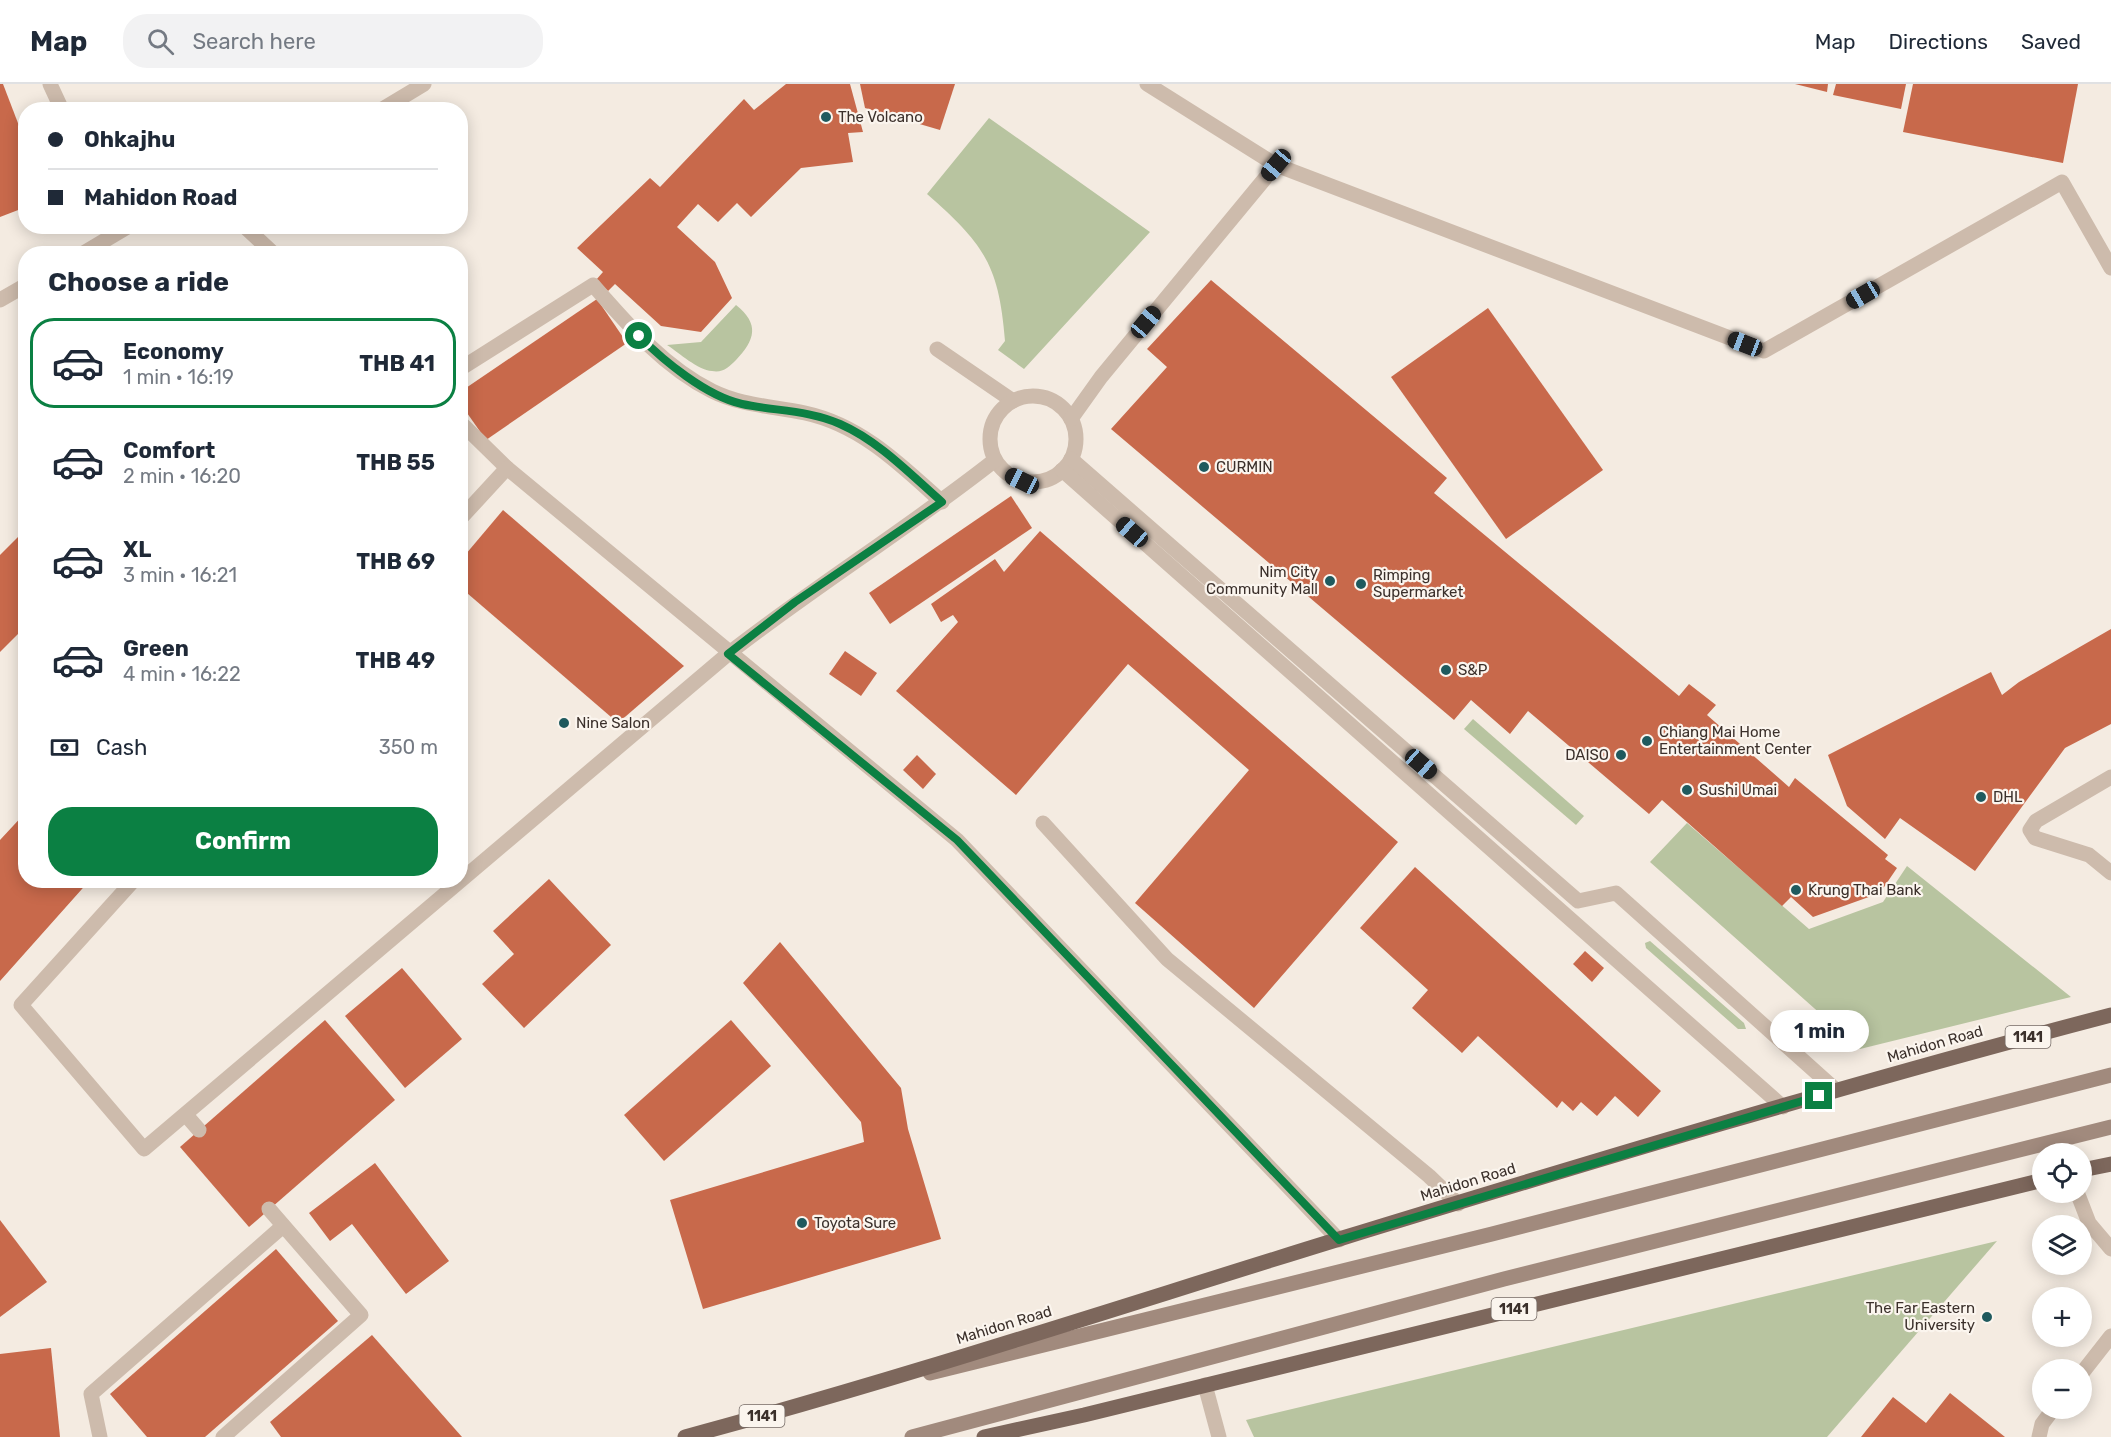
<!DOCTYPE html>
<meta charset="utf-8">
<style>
:root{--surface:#fff;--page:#f2f2f3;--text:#1f2937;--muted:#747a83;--line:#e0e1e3;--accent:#0b8043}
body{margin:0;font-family:Rubik,sans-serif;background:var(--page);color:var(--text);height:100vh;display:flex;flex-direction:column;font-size:22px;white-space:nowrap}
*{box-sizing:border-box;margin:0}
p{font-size:20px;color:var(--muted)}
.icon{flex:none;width:33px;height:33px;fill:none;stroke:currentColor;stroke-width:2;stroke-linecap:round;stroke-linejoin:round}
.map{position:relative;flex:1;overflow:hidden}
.sheet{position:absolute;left:18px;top:162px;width:450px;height:642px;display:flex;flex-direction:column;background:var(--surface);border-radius:24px;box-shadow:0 3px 15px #0003}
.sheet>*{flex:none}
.hud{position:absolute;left:18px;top:18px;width:450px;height:132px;border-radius:24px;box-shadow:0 3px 15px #0003;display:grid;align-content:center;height:132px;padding:0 30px;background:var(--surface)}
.buttons{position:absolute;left:2032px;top:1059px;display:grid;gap:12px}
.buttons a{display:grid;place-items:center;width:60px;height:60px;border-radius:50%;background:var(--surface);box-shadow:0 3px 15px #0003;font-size:30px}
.end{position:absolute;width:27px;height:27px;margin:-14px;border:8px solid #0b8043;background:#fff;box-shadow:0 0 0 3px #fff}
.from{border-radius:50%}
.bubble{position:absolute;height:42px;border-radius:21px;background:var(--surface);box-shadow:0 3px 15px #0003;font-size:20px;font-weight:700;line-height:42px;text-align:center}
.car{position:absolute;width:18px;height:36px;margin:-18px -9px;border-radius:8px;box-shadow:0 0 4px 2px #0007;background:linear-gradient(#222 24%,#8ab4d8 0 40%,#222 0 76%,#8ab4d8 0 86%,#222 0)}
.hud b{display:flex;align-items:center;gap:21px;height:57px;font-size:22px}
.hud b+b{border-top:2px solid var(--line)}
.hud i{width:15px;height:15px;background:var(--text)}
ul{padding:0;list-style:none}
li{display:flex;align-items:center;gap:18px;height:90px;margin:0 12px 9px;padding:0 18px;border:3px solid transparent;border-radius:24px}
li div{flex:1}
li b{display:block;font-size:22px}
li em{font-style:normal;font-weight:700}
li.on{border-color:var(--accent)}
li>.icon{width:54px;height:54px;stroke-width:1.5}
h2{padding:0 30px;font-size:27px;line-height:72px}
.pay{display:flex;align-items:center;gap:15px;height:66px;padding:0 30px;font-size:22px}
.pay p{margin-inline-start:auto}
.action{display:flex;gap:12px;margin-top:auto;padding:12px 30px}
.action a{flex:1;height:69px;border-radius:24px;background:var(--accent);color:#fff;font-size:24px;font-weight:700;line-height:69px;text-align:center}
header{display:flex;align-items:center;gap:36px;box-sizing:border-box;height:84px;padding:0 30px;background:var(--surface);border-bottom:2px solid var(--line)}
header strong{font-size:28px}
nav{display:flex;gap:33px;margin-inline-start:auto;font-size:21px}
.search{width:420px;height:54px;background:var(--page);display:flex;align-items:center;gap:15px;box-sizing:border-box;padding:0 21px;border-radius:24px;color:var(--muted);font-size:22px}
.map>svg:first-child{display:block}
.green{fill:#b8c4a0}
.building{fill:#c8694b}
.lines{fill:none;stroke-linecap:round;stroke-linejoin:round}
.lane{stroke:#cdbbac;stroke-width:15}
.street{stroke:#cdbbac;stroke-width:15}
.secondary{stroke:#a18a7d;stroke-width:15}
.primary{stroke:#7d675c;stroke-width:15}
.route{stroke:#0b8043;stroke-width:8}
.poi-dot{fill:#1f5a5e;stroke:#fbf5ee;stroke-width:2}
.labels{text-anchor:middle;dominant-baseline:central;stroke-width:4.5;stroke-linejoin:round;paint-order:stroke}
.shield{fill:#fbf5ee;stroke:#756b66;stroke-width:1.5}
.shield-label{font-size:14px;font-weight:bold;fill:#3b302b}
.poi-label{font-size:15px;fill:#3b302b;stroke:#fbf5ee;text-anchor:start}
.street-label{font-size:15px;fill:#3b302b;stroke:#fbf5ee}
</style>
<header>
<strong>Map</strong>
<div class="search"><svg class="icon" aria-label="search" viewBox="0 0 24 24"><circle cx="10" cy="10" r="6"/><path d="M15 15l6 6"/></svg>Search here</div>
<nav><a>Map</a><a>Directions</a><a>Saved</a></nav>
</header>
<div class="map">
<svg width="2111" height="1353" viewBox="0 0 2111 1353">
<rect width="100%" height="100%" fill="#f4ebe1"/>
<g class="green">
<path d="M989,34L1150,148L1024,285L998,266L1005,257C999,181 984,160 927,110Z"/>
<path d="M736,221C760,240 755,256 736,276C729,283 723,289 712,287C698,286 679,269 667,261L701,258Z"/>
<polygon points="1473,635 1584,732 1576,741 1464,645"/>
<polygon points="1687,739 1809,845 1883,818 1907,782 2071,913 1860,965 1650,778"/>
<polygon points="1650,857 1744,939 1746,945 1738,945 1646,864 1645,859"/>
<polygon points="1997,1157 1827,1353 1254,1353 1246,1336"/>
</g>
<g class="building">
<polygon points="0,0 3,0 26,60 26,123 0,133"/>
<polygon points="786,0 850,0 863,48 848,49 853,78 801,84 751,133 737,119 718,138 698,120 677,143 715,178 732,214 701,248 661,242 615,200 608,207 596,196 603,188 577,164 650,94 660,103 744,15 754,26"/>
<polygon points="860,0 955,0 940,46 865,24"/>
<polygon points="1795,0 1828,0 1827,8"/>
<polygon points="1836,0 1906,0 1901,25 1833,11"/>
<polygon points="1913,0 2078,0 2063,79 1903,48"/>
<polygon points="1211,196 1447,394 1434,409 1679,612 1689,600 1716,621 1707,631 1789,703 1795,694 1888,771 1885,775 1897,784 1880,809 1813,833 1791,813 1782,822 1662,716 1649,730 1528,627 1510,650 1471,616 1454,636 1111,345 1167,283 1147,265"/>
<polygon points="597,215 627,259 486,356 460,319 460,308"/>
<polygon points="1488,224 1603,386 1506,455 1391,293"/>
<polygon points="1011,412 1032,444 890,540 869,509"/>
<polygon points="503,426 684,582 618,639 460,503 460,477"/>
<polygon points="26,445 26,542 0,568 0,471"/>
<polygon points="1040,447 1398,758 1254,924 1135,819 1249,686 1128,580 1016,711 896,607 958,538 953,531 941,538 931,520 995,475 1004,488"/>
<polygon points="2111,545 2111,640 2065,664 1975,787 1900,734 1885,755 1847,722 1828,671 1991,588 2002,611 2019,598"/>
<polygon points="845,567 877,589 861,612 829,590"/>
<polygon points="917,671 936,690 923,705 903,686"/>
<polygon points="26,728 26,796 90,796 0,897 0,756"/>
<polygon points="1415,783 1661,1007 1638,1033 1615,1012 1597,1032 1581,1018 1573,1027 1562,1017 1557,1024 1478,952 1462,969 1412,924 1428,906 1360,844"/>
<polygon points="549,795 611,861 524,944 482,900 514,870 493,847"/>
<polygon points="780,858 901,1004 908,1045 941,1155 703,1225 670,1116 864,1058 861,1038 743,899"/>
<polygon points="1585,867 1604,884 1592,898 1573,880"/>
<polygon points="402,884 462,955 405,1004 345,932"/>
<polygon points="325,936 395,1016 249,1143 180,1063"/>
<polygon points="731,936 771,982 664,1077 624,1031"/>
<polygon points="375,1079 449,1177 406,1210 352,1140 330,1157 309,1129"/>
<polygon points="0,1136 47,1198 0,1233"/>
<polygon points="276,1165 338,1237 205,1353 147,1353 110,1310"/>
<polygon points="372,1251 462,1353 281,1353 270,1338"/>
<polygon points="51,1264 60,1353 0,1353 0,1270"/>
<polygon points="1950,1309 2005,1353 1861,1353 1893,1313 1926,1339"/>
</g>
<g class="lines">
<g class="lane">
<polyline points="50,0 62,26"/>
<polyline points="82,170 129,142"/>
<polyline points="0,216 26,201"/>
<polyline points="937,265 1013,317"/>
<path d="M460,285L593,201C628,241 664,283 712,307C742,322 773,322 805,329C861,341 901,381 942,418"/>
<circle cx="1033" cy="355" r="43"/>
<polyline points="1071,335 1101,293 1276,81 1764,267 2062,98 2111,184"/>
<polyline points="1071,375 1578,817 1616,809 1836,1006"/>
<polyline points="1062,386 1783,1023"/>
<path d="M728,570C815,502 909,444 995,376"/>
<polyline points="2111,693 2036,737 2030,746 2035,754 2089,771 2111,789"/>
<polyline points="1043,739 1167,875 1429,1092 1458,1120"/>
<polyline points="186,1031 199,1046"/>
<polyline points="2077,1108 2089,1139 2111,1165"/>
<polyline points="2082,1289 2111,1252"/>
<polyline points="1205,1301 1219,1353"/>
<polyline points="100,1353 91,1310 283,1142"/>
<polyline points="223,1353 361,1231 269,1125"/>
<polyline points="2039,1353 2042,1340 2054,1324"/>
</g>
<g class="street">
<polyline points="1147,0 1276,81"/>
<polyline points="381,26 424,0"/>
<polyline points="244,142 274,170"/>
<polyline points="460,338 507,384 957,756 1339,1156"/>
<polyline points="460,435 507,384"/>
<polyline points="134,796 21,921 144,1065 728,570"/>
</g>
<g class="secondary">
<polyline points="930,1289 1492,1150 2111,991"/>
<polyline points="912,1353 1504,1195 2111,1043"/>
</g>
<g class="primary">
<polyline points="2082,1086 2111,1080"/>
<path d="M685,1353C904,1294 1119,1223 1336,1156C1593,1077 1851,999 2111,931"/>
<polyline points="984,1353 1084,1331 2043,1096"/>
</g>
</g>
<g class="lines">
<path class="route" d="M639,252C664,277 706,312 742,320C774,327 809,326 840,340C879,357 911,391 942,418L795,518L728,570L957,756L1339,1156L1819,1012"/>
</g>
<g class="poi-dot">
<circle cx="826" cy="33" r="6"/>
<circle cx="1204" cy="383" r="6"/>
<circle cx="1330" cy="497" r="6"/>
<circle cx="1361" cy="500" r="6"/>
<circle cx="1446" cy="586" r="6"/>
<circle cx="564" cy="639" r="6"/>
<circle cx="1647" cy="657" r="6"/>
<circle cx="1621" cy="671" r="6"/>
<circle cx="1687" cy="706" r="6"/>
<circle cx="1981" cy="713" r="6"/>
<circle cx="1796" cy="806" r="6"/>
<circle cx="802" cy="1139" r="6"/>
<circle cx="1987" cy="1233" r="6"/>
</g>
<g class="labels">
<g class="shield">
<rect x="2005.5" y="942" width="45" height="22" rx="4.5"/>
<rect x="1491.5" y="1214" width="45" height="22" rx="4.5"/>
<rect x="739.5" y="1321" width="45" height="22" rx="4.5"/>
</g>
<g class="shield-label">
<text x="2028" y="953">1141</text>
<text x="1514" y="1225">1141</text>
<text x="762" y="1332">1141</text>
</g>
<g class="poi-label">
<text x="838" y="33">The Volcano</text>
<text x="1216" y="383">CURMIN</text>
<text x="1318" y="488" text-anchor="end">Nim City<tspan x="1318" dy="17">Community Mall</tspan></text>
<text x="1373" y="491">Rimping<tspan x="1373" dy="17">Supermarket</tspan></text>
<text x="1458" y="586">S&amp;P</text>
<text x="576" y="639">Nine Salon</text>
<text x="1659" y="648">Chiang Mai Home<tspan x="1659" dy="17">Entertainment Center</tspan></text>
<text x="1609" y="671" text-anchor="end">DAISO</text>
<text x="1699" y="706">Sushi Umai</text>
<text x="1993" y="713">DHL</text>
<text x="1808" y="806">Krung Thai Bank</text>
<text x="814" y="1139">Toyota Sure</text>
<text x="1975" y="1224" text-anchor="end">The Far Eastern<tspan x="1975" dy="17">University</tspan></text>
</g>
<g class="street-label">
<text transform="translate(1935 960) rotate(-16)">Mahidon Road</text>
<text transform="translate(1468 1098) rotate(-17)">Mahidon Road</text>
<text transform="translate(1004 1241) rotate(-17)">Mahidon Road</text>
</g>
</g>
</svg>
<div class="buttons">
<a><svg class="icon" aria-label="locate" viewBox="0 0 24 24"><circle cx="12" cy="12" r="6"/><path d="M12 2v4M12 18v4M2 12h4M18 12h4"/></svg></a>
<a><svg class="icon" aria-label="layers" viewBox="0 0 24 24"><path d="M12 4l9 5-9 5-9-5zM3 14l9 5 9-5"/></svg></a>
<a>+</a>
<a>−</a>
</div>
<i class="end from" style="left:639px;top:252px"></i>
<i class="end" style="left:1819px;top:1012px"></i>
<div class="bubble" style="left:1770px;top:926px;width:99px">1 min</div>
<i class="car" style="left:1276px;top:81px;rotate:220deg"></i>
<i class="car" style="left:1863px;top:211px;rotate:240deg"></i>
<i class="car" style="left:1146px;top:238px;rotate:40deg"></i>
<i class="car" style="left:1745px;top:260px;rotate:291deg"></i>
<i class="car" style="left:1022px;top:397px;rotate:296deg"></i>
<i class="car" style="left:1132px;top:448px;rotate:311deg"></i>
<i class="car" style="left:1421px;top:680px;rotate:131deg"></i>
<div class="hud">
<b><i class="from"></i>Ohkajhu</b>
<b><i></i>Mahidon Road</b>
</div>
<section class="sheet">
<h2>Choose a ride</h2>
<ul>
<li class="on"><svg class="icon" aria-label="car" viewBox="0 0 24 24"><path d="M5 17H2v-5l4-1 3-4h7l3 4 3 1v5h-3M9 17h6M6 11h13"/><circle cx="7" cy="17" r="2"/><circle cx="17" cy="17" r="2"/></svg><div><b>Economy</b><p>1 min · 16:19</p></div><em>THB 41</em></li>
<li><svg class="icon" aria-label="car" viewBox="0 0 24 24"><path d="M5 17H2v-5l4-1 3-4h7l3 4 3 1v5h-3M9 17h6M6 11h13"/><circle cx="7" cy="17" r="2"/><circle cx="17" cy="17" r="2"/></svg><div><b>Comfort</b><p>2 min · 16:20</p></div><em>THB 55</em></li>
<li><svg class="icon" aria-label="car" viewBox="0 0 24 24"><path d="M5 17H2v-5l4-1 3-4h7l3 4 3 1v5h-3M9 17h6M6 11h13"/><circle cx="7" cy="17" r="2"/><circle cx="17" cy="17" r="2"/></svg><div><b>XL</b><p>3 min · 16:21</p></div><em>THB 69</em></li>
<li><svg class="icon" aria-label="car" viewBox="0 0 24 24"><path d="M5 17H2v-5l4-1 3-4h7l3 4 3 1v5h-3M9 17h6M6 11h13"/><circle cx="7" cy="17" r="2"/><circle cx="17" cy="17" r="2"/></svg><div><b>Green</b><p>4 min · 16:22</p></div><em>THB 49</em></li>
</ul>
<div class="pay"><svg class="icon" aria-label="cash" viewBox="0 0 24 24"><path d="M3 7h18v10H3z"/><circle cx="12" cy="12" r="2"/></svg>Cash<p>350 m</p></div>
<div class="action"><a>Confirm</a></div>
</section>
</div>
